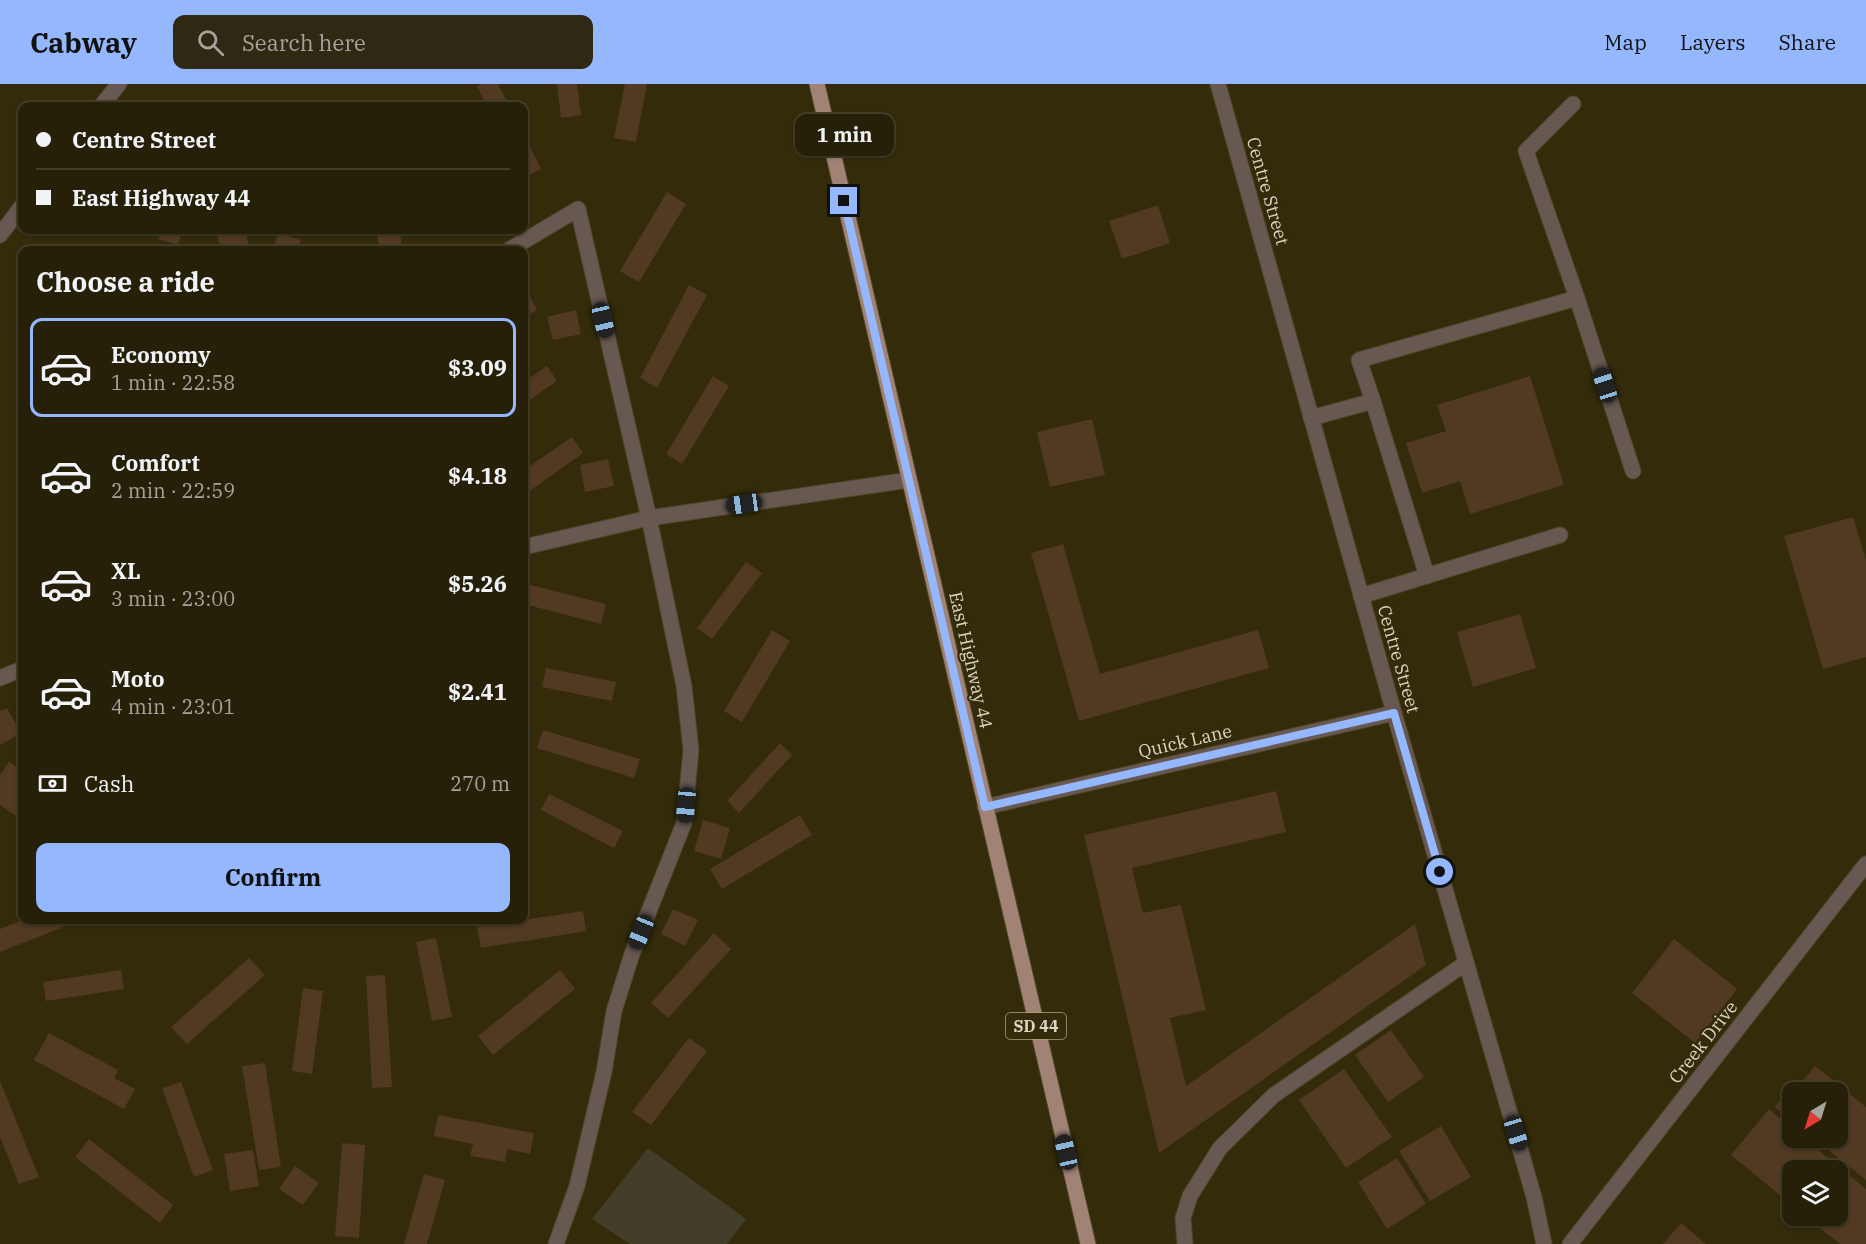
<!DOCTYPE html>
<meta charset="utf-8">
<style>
:root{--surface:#272008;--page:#2f2812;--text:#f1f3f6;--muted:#a4a39c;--line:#433e29;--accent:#94b7fd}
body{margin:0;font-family:"IBM Plex Serif",serif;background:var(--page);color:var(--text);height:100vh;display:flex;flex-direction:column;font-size:22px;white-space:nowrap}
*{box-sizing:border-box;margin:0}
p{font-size:20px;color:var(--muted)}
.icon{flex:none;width:33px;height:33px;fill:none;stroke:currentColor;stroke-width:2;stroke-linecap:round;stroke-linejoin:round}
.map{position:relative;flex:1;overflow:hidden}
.panel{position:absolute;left:18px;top:162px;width:510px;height:678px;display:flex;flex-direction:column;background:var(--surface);border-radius:12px;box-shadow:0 2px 4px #0004,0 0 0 2px var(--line)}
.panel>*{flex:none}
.guide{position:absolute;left:18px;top:18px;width:510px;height:132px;border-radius:12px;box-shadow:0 2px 4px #0004,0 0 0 2px var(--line);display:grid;align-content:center;height:132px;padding:0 18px;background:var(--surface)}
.needle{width:39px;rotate:218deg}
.tools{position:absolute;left:1782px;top:998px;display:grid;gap:12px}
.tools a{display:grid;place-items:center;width:66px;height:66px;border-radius:12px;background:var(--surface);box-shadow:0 2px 4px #0004,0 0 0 2px var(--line);font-size:30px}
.end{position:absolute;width:27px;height:27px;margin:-14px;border:8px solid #94b7fd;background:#111;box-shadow:0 0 0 3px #111}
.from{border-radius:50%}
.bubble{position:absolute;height:42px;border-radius:12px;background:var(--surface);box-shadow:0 2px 4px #0004,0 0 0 2px var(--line);font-size:20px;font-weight:800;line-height:42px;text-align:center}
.car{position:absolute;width:18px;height:36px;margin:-18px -9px;border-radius:8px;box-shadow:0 0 4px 2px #0007;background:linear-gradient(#222 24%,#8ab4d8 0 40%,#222 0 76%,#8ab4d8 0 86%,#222 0)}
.guide b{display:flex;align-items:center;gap:21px;height:57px;font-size:22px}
.guide b+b{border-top:2px solid var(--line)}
.guide i{width:15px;height:15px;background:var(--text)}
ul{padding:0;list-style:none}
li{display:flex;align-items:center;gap:18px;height:99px;margin:0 12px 9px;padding:0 6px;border:3px solid transparent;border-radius:12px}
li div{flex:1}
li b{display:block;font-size:22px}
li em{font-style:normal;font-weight:800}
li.active{border-color:var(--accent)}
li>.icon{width:54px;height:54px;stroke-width:1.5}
h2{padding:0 18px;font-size:27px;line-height:72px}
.pay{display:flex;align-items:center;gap:15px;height:66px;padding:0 18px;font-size:22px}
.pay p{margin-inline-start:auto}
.action{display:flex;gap:12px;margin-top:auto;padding:12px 18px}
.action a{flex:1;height:69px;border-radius:12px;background:var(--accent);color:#111;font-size:24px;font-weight:800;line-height:69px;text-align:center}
header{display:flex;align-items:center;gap:36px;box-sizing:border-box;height:84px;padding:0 30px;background:var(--accent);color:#111}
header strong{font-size:28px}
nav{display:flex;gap:33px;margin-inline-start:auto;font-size:21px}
.search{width:420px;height:54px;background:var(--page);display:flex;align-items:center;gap:15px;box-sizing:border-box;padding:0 21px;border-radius:12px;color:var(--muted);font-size:22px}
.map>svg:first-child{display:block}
.green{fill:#433e2a}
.building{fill:#513922}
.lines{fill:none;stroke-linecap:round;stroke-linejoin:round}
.minor-casing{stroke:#4f4628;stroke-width:17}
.major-casing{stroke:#4f4628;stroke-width:17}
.minor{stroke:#675851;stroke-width:15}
.major{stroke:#a18375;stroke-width:15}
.route{stroke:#94b7fd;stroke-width:8}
.labels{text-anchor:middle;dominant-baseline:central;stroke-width:4.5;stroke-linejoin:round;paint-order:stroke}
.shield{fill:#342b0b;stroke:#a8a28c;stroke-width:1.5}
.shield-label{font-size:16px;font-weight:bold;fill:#dad5c3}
.street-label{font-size:18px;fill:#dad5c3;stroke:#342b0b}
</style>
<header>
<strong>Cabway</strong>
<div class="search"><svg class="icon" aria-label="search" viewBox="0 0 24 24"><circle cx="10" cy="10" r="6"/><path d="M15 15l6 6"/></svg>Search here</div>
<nav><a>Map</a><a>Layers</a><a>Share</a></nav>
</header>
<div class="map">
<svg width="1866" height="1160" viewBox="0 0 1866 1160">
<rect width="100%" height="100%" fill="#342b0b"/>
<polygon class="green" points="648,1064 746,1135 727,1160 630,1160 592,1135"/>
<g class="building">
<polygon points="482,0 498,0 509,22 487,22 477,2"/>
<polygon points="557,0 577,0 581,31 561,34"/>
<polygon points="625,0 647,0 636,58 614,54"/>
<polygon points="524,51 541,85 524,94"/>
<polygon points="667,108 686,120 639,198 620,187"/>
<polygon points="1158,121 1170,159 1122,175 1109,137"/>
<polygon points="161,146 182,146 178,161 158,155"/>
<polygon points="216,146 245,146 249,163 221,166"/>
<rect x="305" y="146" width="22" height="5"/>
<polygon points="377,146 400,146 402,166 379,166"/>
<polygon points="278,149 301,156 298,166 273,166"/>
<polygon points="689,201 707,211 657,304 640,294"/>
<polygon points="528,209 537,226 524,233 524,211"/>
<polygon points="576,226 581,250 553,256 547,233"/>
<polygon points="547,282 557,297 524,320 524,298"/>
<polygon points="713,292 729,302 682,380 666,370"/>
<polygon points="1530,292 1564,401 1470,430 1460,397 1422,409 1406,359 1446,347 1437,321"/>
<polygon points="1092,335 1105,391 1050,403 1037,348"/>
<polygon points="572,353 583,369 524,411 524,386"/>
<polygon points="608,375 614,402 585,408 580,381"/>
<polygon points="1853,433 1866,476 1866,573 1823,585 1784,452"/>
<polygon points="1063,460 1100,590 1258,546 1269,584 1079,637 1031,469"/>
<polygon points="746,478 762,489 712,555 697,544"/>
<polygon points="527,500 606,520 601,540 524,520"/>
<polygon points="1520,530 1536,584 1473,603 1457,548"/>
<polygon points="772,546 790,557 742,638 724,627"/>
<polygon points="546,584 616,598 612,617 542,603"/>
<polygon points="7,624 21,649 0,661 0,627"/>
<polygon points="543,646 640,675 634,694 537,664"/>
<polygon points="780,659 792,671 739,729 727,717"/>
<polygon points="9,678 22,687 22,736 0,721 0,691"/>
<polygon points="1276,707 1286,748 1132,784 1143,829 1181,821 1206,926 1170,934 1186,1002 1415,840 1426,881 1159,1069 1084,751"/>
<polygon points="549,710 623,747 614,764 541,726"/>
<polygon points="800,731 812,751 722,805 710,785"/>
<polygon points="703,736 730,744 721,775 694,767"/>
<polygon points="673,825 698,836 685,862 661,850"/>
<polygon points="583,827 586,847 481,864 477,843"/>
<polygon points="23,836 81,836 0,868 0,845"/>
<polygon points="714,849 731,865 668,934 651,919"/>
<polygon points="436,854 452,933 432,937 416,858"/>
<polygon points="1674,855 1737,905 1695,959 1632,909"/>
<polygon points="249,874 265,891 187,960 171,943"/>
<polygon points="121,886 124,905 46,917 43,898"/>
<polygon points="560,886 575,905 493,971 478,952"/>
<polygon points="385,891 392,1003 372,1004 366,892"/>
<polygon points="303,904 323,907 312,990 292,987"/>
<polygon points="1391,946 1424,993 1388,1018 1355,971"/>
<polygon points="49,949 118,986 114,994 135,1005 124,1025 34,976"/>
<polygon points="689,954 707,967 651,1041 632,1028"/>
<polygon points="265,979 281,1083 259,1086 242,982"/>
<polygon points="1815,982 1866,1023 1866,1096 1812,1053 1838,1053 1838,1008 1792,1008 1792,1037 1775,1023 1796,996 1800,1000"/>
<polygon points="1344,985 1392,1053 1346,1084 1299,1016"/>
<polygon points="0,997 39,1093 19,1100 0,1053"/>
<polygon points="181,998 213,1086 194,1093 162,1004"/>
<polygon points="1769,1025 1792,1045 1792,1053 1802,1053 1866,1105 1866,1160 1840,1160 1804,1131 1838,1131 1838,1086 1792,1086 1792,1121 1731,1071"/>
<polygon points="438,1031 534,1049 530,1070 507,1065 505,1078 470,1072 473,1060 434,1052"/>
<polygon points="1441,1042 1471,1093 1430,1117 1399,1067"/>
<polygon points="89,1055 173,1121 160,1139 75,1073"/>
<polygon points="342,1059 365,1061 359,1154 335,1152"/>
<polygon points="253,1066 259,1102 230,1107 224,1070"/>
<polygon points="1397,1074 1426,1120 1387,1145 1358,1098"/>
<polygon points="295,1082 319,1099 303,1121 279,1105"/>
<polygon points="424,1090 445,1096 427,1160 404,1160"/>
<polygon points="1681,1139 1706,1160 1663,1160"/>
</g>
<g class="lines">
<defs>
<g id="minor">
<polyline points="1218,0 1394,629 1534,1113 1544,1160"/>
<polyline points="1573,20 1526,67 1577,214"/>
<polyline points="101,22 119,0"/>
<polyline points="0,151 22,122"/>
<polyline points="509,166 578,125 649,434 684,602 691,666 684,739 632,870 614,927 604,988 577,1102 556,1160"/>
<polyline points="1373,317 1359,276 1577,214 1633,387"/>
<polyline points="1311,334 1373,317 1427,492"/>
<polyline points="524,463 649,434 909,396"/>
<polyline points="1361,512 1560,451"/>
<polyline points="0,594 22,585"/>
<polyline points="985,723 1394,629"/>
<polyline points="1185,1160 1183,1134 1190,1112 1220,1064 1274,1011 1466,879"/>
<polyline points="1570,1160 1866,780"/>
</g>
<polyline id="major" points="817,0 1088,1160"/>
</defs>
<use href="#minor" class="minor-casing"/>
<use href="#major" class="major-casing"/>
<use href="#minor" class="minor"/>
<use href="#major" class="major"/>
</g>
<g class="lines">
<polyline class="route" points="844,117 985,723 1394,629 1440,788"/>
</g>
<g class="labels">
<rect class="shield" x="1006" y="929" width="60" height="26" rx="4.5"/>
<g class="shield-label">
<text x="1036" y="942">SD 44</text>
</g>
<g class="street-label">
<text transform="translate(1268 107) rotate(74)">Centre Street</text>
<text transform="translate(1399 575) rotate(74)">Centre Street</text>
<text transform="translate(971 576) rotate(77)">East Highway 44</text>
<text transform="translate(1185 657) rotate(-13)">Quick Lane</text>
<text transform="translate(1703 958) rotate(-52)">Creek Drive</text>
</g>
</g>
</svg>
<div class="tools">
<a><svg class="needle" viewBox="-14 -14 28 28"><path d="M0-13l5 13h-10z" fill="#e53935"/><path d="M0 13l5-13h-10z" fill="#a4a39c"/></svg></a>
<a><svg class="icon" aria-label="layers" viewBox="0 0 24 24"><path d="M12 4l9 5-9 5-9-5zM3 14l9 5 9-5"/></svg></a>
</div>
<i class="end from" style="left:1440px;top:788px"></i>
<i class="end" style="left:844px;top:117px"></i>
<div class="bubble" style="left:795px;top:30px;width:99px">1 min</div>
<i class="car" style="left:603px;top:236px;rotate:167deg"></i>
<i class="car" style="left:1605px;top:301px;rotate:342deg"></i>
<i class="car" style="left:744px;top:420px;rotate:262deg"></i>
<i class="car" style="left:686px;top:721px;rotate:185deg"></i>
<i class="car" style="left:641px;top:848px;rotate:202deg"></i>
<i class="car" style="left:1516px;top:1049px;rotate:163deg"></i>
<i class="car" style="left:1066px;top:1068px;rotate:347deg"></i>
<div class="guide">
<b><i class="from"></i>Centre Street</b>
<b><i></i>East Highway 44</b>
</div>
<section class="panel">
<h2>Choose a ride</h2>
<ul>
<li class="active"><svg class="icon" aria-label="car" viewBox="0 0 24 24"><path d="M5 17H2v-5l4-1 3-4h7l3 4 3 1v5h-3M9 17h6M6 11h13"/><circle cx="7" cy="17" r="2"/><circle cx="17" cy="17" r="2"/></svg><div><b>Economy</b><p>1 min · 22:58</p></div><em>$3.09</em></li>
<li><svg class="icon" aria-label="car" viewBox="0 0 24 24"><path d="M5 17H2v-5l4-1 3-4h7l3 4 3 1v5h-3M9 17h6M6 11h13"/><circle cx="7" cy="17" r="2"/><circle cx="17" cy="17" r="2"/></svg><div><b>Comfort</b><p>2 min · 22:59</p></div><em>$4.18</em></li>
<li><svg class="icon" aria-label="car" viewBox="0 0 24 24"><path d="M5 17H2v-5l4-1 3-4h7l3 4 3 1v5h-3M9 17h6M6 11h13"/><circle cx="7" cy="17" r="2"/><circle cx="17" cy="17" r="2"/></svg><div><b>XL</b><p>3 min · 23:00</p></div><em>$5.26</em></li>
<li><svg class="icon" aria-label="car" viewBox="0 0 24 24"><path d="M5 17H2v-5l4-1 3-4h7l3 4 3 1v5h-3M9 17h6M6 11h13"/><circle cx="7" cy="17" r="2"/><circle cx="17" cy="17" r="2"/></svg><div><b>Moto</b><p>4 min · 23:01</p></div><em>$2.41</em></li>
</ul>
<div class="pay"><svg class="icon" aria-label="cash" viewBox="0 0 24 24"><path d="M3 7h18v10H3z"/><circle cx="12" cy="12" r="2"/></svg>Cash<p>270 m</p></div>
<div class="action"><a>Confirm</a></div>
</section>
</div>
